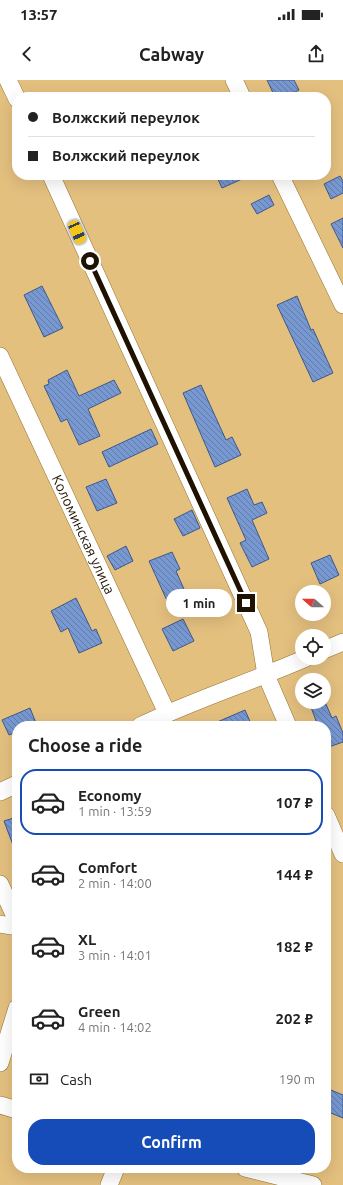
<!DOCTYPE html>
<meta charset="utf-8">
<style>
:root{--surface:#fff;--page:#f6f6f6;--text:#222;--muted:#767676;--line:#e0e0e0;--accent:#164cb8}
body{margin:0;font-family:Ubuntu,sans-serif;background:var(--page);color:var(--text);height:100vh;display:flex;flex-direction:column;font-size:15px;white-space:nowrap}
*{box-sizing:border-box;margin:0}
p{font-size:13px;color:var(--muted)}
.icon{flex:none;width:22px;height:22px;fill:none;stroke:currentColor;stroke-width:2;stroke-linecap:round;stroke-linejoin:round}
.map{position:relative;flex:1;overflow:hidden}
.panel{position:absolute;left:12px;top:641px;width:319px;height:452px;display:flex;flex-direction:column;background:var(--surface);border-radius:16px;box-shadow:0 4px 16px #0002}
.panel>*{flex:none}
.top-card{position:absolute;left:12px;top:12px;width:319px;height:88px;border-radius:16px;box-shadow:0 4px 16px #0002;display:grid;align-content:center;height:88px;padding:0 16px;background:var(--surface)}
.needle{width:26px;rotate:291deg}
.controls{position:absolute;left:295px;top:505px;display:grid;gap:8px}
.controls a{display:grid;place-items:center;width:36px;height:36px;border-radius:50%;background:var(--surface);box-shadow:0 4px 16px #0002;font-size:20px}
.end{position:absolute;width:18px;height:18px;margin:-9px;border:5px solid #1f1200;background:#fff;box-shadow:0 0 0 2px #fff}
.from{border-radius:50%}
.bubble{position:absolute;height:28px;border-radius:14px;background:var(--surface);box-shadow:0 4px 16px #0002;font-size:13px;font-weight:700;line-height:28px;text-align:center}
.car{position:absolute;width:12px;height:24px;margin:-12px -6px;border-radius:5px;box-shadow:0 0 3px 1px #0007;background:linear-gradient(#f5c518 24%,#345 0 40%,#f5c518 0 76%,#345 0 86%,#f5c518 0)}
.top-card b{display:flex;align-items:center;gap:14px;height:38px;font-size:15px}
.top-card b+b{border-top:1px solid var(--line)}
.top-card i{width:10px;height:10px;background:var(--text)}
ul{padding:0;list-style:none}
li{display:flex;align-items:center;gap:12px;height:66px;margin:0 8px 6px;padding:0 8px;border:2px solid transparent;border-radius:16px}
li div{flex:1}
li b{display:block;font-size:15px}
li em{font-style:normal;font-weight:700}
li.selected{border-color:var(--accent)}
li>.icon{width:36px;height:36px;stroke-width:1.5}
h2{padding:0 16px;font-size:18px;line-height:48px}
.pay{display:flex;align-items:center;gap:10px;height:44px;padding:0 16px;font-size:15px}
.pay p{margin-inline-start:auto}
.primary-button{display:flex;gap:8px;margin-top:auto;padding:8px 16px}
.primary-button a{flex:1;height:46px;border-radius:16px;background:var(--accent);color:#fff;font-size:16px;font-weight:700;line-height:46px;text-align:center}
.status{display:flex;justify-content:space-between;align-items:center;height:28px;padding:0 20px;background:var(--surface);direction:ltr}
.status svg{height:11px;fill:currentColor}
header{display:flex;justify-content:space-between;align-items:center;height:52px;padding:0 16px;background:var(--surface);font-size:18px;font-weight:700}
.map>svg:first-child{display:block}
.building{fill:url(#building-back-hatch);stroke:#3c588d}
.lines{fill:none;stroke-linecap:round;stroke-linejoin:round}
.minor-casing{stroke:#947331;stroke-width:18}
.minor{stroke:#fff;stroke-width:17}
.route{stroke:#1f1200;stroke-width:5}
.labels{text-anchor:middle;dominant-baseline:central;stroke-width:3;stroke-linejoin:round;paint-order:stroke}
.street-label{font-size:14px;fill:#1f1200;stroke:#f1cd8b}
</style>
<div class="status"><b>13:57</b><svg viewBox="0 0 49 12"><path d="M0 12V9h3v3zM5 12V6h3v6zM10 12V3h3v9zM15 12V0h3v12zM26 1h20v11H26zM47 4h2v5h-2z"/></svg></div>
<header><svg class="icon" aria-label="back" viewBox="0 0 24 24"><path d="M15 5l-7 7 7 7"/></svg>Cabway<svg class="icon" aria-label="share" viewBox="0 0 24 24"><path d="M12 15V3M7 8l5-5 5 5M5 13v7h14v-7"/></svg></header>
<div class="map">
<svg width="343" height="1105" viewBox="0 0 343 1105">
<defs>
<pattern id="building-back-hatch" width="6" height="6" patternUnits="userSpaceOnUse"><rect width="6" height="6" fill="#7898d1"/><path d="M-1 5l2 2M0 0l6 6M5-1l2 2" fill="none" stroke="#627ba7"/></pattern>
</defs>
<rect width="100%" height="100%" fill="#e4c07f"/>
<g class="building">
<polygon points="267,0 294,0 299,10 285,17 275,17"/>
<polygon points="216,95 251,95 222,108"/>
<polygon points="340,96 343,101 343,113 331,119 324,104"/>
<polygon points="269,115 274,125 257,134 251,124"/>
<polygon points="343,138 343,168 331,144"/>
<polygon points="42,206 63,248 44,257 24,215"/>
<polygon points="297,216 311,250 313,249 333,293 313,302 277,225"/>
<polygon points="67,290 79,316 114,300 121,313 88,329 100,356 79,365 67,339 61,342 44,306 49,304 48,300"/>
<polygon points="201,305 226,360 232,357 241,375 215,387 183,313"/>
<polygon points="151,349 158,364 109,387 102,372"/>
<polygon points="106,399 117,423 97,431 86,407"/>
<polygon points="247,409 254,425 262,422 267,433 252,440 269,479 252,487 240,463 246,460 227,418"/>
<polygon points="192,430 200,448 183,456 174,439"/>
<polygon points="126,466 133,481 115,490 107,476"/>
<polygon points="172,472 180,489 176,491 187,516 169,525 149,481"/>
<polygon points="330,475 339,495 320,504 311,483"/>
<polygon points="76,518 92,551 96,549 102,563 79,573 68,548 61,552 51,531"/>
<polygon points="183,539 194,561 173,571 162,549"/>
<polygon points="309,622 325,622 332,638 336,636 343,653 343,662 326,668 326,646 318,646"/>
<polygon points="30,628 36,643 30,646 17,646 17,652 9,655 2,640"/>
<polygon points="245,630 252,646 208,646"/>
<polygon points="17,737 17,773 16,773 4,741"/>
<polygon points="326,1008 343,1015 343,1038 326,1031"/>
</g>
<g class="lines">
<defs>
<g id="minor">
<polyline points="8,0 17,19"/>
<polyline points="234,0 242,17"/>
<polyline points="51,95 259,552 266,595 288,646"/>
<polyline points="280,95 343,225"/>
<path id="s1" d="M0,276L167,633"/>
<polyline points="324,570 343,562"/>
<path d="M140,646C194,620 251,602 306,578"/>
<polyline points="0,712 17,704"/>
<polyline points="326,735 343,774"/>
<polyline points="0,804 17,841"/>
<polyline points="0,844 17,847"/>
<polyline points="0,983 17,928"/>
<polyline points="0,1025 17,1030"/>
<polyline points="245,1088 313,1105"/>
<polyline points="109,1105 116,1088"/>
</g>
</defs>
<use href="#minor" class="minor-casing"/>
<use href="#minor" class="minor"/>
</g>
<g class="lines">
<polyline class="route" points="90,181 246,523"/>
</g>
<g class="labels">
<g class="street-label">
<text stroke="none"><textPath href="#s1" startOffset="197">Коломинская улица</textPath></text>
</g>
</g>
</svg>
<div class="controls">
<a><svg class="needle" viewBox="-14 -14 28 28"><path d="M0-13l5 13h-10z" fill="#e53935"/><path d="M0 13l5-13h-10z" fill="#767676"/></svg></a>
<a><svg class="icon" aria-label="locate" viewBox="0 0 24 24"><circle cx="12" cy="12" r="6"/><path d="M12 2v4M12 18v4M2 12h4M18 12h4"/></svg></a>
<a><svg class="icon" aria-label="layers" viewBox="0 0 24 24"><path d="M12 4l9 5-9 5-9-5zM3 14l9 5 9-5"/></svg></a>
</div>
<i class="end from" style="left:90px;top:181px"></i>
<i class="end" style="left:246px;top:523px"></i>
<div class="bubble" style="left:166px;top:509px;width:66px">1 min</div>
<i class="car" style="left:77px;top:152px;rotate:156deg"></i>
<div class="top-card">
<b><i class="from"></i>Волжский переулок</b>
<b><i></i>Волжский переулок</b>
</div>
<section class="panel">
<h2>Choose a ride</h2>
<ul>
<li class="selected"><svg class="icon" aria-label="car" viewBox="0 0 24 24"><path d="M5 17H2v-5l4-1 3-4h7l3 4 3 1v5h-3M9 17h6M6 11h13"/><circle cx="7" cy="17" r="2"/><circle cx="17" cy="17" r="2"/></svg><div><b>Economy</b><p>1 min · 13:59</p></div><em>107 ₽</em></li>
<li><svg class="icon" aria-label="car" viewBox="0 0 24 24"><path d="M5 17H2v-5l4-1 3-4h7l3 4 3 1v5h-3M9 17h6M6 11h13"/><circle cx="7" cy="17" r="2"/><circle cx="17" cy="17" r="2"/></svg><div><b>Comfort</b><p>2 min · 14:00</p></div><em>144 ₽</em></li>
<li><svg class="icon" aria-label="car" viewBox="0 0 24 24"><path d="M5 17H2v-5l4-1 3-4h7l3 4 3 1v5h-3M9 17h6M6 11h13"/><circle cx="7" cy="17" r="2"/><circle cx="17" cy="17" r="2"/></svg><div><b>XL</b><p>3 min · 14:01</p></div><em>182 ₽</em></li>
<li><svg class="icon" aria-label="car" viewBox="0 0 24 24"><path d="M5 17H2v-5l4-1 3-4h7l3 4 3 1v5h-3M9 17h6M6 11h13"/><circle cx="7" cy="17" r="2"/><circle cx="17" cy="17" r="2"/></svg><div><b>Green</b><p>4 min · 14:02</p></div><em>202 ₽</em></li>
</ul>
<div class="pay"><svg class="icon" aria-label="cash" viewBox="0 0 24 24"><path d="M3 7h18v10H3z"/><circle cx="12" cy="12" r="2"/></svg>Cash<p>190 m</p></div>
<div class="primary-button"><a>Confirm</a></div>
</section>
</div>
